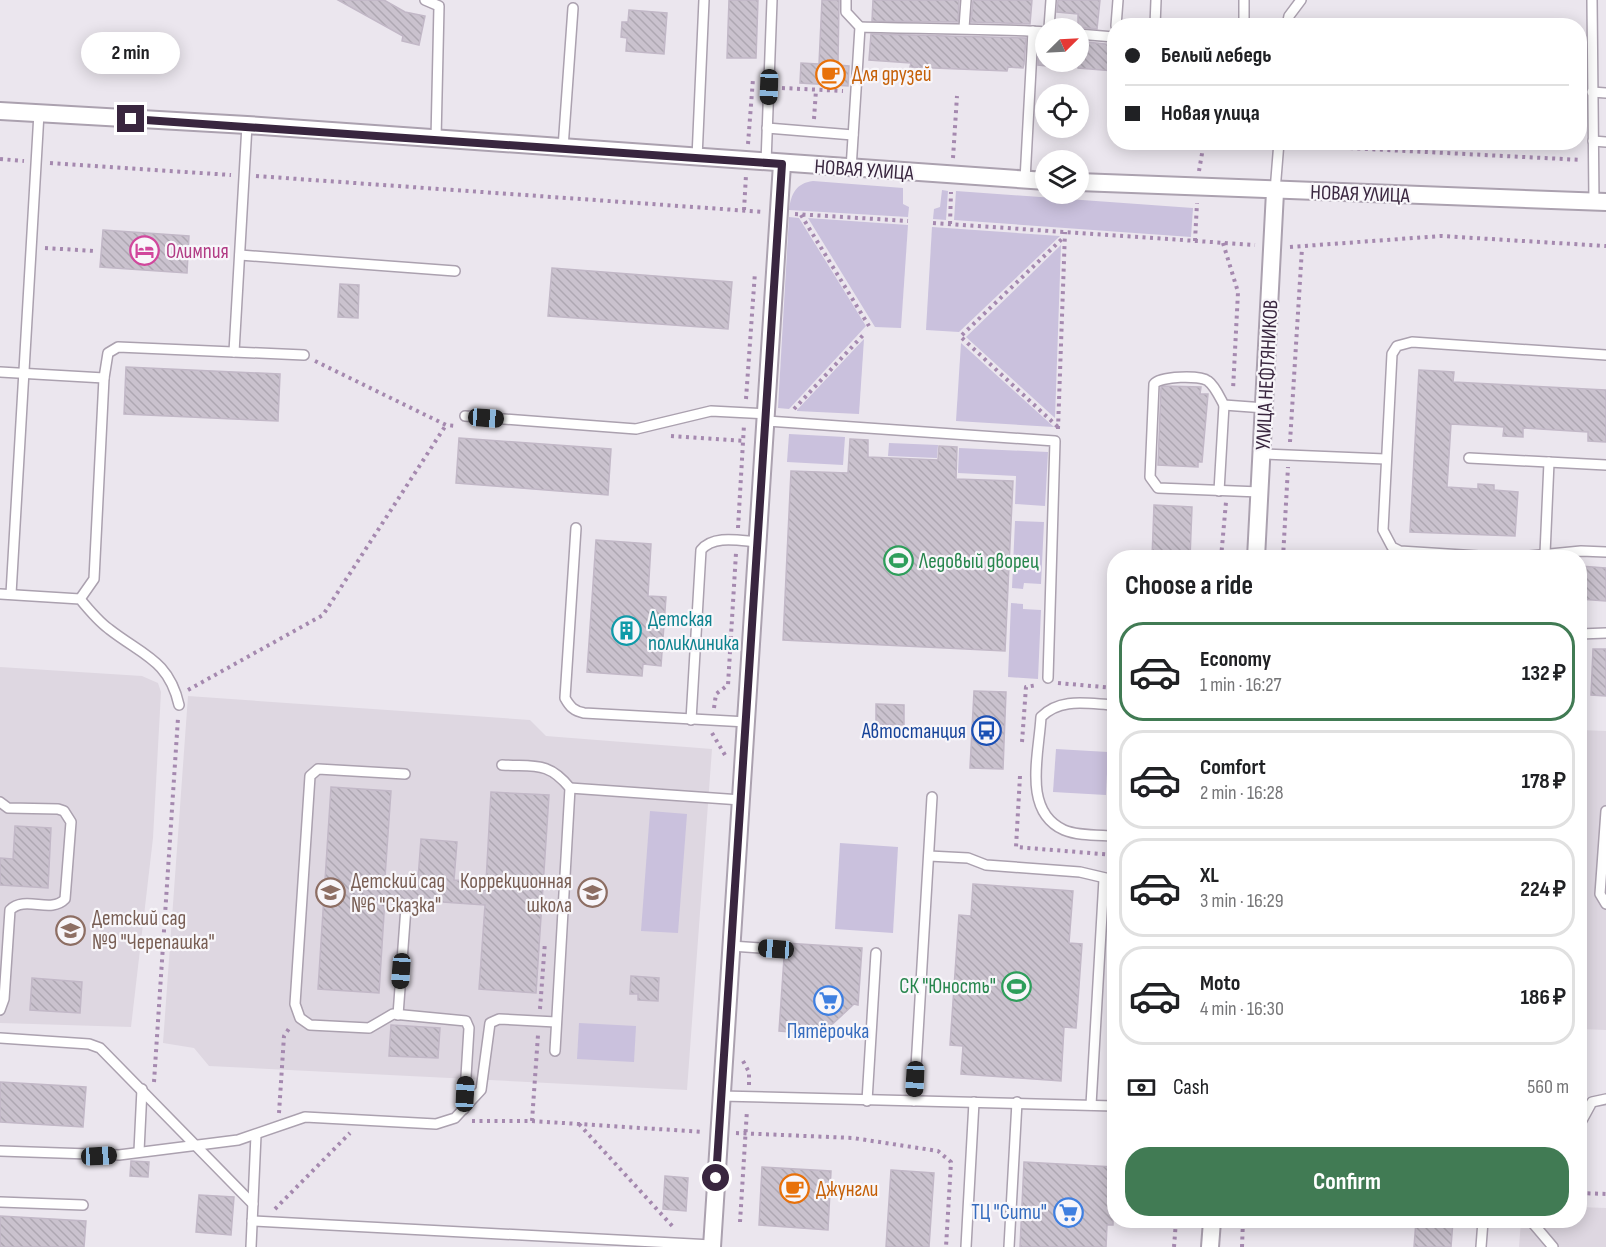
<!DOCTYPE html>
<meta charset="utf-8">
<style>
:root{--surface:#fff;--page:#f6f6f6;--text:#202124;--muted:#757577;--line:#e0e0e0;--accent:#417b54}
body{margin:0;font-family:"Sofia Sans Condensed",sans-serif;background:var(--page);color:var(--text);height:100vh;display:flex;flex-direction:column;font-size:22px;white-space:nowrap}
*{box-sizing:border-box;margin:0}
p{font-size:20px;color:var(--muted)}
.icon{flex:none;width:33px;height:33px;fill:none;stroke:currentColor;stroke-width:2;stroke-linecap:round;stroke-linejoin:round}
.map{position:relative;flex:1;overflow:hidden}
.panel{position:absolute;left:1107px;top:550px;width:480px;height:678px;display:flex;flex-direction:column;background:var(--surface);border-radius:24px;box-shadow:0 3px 15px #0003}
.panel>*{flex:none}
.guide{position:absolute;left:1107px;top:18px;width:480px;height:132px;border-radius:24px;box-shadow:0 3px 15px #0003;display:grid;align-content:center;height:132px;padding:0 18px;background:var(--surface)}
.needle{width:39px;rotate:66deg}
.fabs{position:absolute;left:1035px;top:18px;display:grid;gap:12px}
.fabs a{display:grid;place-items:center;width:54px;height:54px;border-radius:50%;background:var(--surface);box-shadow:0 3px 15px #0003;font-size:30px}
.end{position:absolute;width:27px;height:27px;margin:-14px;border:8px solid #39263f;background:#fff;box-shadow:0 0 0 3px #fff}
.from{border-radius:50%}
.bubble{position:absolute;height:42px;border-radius:21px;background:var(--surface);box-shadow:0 3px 15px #0003;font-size:20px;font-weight:700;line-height:42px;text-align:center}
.car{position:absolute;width:18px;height:36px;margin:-18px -9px;border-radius:8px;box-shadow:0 0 4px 2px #0007;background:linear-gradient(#222 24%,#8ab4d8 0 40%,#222 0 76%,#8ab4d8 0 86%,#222 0)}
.guide b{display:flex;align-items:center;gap:21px;height:57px;font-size:22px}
.guide b+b{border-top:2px solid var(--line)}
.guide i{width:15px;height:15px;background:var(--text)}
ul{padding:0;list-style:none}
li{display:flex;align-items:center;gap:18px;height:99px;margin:0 12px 9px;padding:0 6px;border:3px solid var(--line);border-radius:24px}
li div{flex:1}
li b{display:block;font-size:22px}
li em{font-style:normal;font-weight:700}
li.active{border-color:var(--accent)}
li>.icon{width:54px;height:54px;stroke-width:1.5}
h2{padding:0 18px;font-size:27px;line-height:72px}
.pay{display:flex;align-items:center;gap:15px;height:66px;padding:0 18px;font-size:22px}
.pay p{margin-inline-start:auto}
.button{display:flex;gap:12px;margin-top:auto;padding:12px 18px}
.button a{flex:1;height:69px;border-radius:24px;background:var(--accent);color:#fff;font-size:24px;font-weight:700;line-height:69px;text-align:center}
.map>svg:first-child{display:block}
.built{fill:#ded7e1}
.grass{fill:#cac1dd}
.building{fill:url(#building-back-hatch);stroke:#c2b8c7;stroke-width:1.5}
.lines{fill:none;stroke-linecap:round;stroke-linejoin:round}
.service-casing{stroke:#aba1af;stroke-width:12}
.minor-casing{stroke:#aba1af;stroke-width:20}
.tertiary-casing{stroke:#aba1af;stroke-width:20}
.path{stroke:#a589af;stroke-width:4;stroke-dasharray:3 4.5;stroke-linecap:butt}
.service{stroke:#fff;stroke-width:9}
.minor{stroke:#fff;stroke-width:16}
.tertiary{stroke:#fff;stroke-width:16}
.route{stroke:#39263f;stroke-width:8}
.labels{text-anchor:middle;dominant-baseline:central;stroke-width:4.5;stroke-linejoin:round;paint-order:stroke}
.food-label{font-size:21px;fill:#c56008;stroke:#f8f6fa;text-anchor:start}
.street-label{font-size:21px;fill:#39263f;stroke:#f8f6fa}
.hotel-label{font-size:21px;fill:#b23c85;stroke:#f8f6fa;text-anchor:start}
.leisure-label{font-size:21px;fill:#27864d;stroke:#f8f6fa;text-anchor:start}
.culture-label{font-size:21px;fill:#0d838f;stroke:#f8f6fa;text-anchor:start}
.transit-label{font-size:21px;fill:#164399;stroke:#f8f6fa;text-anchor:end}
.education-label{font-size:21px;fill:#785e54;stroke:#f8f6fa;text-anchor:start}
.shop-label{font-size:21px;fill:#366cbe;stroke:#f8f6fa}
</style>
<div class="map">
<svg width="1606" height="1247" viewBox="0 0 1606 1247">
<defs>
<pattern id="building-back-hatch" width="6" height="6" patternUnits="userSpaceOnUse" patternTransform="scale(1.5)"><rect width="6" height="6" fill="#cac2ce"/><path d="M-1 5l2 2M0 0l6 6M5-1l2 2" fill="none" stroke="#aea7b2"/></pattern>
</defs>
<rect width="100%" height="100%" fill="#ebe6ee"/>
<g class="built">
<polygon points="0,667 142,676 158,683 161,692 153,838 131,1027 0,1023"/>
<polygon points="188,696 530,720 546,736 712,749 687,1090 209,1066 194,1048 163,1043"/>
<polygon points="1580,730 1606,731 1606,1030 1580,1029"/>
<polygon points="1580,1207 1606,1208 1606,1247 1519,1247 1521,1221 1580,1221"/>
</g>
<g class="grass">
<path d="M813,181L903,188V204L909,207L908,217L789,210C791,194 796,183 813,181Z"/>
<polygon points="942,190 948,191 946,220 933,219 934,209 940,207"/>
<polygon points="956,191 1193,208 1191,237 954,220"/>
<polygon points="789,217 799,218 866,326 789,409 778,408"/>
<polygon points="808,218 908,225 901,328 875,327"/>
<polygon points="932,227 1060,236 959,332 926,330"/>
<polygon points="1061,245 1055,418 966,337"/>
<polygon points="864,339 859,414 797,411 797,410"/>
<polygon points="961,343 1054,427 956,421"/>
<polygon points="789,434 845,437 843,465 787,462"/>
<polygon points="889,443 938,445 937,458 888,456"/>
<polygon points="959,448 1048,452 1045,506 1015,504 1016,476 958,473"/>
<polygon points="1015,521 1044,522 1041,584 1024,583 1023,589 1012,588"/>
<polygon points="1011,603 1023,604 1023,609 1041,610 1038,679 1008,677"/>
<polygon points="1056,749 1108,752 1106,795 1053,792"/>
<polygon points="650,811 687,814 678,933 641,931"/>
<polygon points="840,843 898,847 893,933 835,929"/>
<polygon points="579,1023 636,1026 634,1062 577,1059"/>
</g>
<g class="building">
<polygon points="338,0 384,0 405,12 425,16 419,45 402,41 403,36"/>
<polygon points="729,0 758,0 756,58 727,58"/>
<polygon points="822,0 839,0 838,65 849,66 848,86 800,83 801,63 819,64"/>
<polygon points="873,0 959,0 958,22 872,21"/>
<polygon points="973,0 1032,0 1030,24 971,22"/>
<polygon points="1058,0 1100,0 1097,29 1078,27 1078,14 1057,12"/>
<polygon points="629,10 667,13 664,54 626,51 627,38 621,37 622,22 628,22"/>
<polygon points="871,34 1026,38 1024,64 1023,68 1008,67 1007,71 910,67 911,63 869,60"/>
<polygon points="1039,40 1046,41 1046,66 1038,65"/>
<polygon points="1078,41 1114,45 1114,71 1078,68"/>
<polygon points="103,230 189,236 187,273 100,267"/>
<polygon points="552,268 732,282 728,329 548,316"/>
<polygon points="340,284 359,285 358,318 338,317"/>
<polygon points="126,367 280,374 278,421 124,414"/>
<polygon points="1419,370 1454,372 1453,382 1606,390 1606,442 1588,441 1588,432 1523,428 1523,437 1503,436 1504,427 1451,424 1447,487 1478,489 1478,484 1494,485 1494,490 1518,492 1515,536 1410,532"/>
<polygon points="1164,386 1201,387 1200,394 1208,394 1202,462 1198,462 1198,467 1158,465 1161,387"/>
<polygon points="459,438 611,449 608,495 456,483"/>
<polygon points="850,439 868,440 868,457 938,460 939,446 957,447 956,479 1013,481 1005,651 783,640 791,471 848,473"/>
<polygon points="1154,505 1192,507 1190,558 1152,558"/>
<polygon points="596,540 651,544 648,596 666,597 661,666 643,664 642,676 587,672"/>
<polygon points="1580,566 1606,568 1606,601 1580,599"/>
<polygon points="1593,649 1606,649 1606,696 1591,695"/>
<polygon points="974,691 1006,692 1003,769 970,768"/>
<polygon points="876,704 904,705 904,725 876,724"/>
<polygon points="331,787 391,791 385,877 418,879 421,839 457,842 454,880 486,882 491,792 549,795 536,993 479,989 485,905 385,898 379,993 318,989"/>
<polygon points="15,826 51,828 48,888 0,885 0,858 13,859"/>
<polygon points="973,884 1073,891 1069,943 1082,944 1076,1028 1064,1027 1061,1081 961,1074 963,1046 950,1045 959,915 971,916"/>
<polygon points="785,943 862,948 858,1005 854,1004 826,1030 826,1035 779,1031"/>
<polygon points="631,976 659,978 658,1001 638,1000 638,994 630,994"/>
<polygon points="32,978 82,982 80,1013 30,1010"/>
<polygon points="391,1025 440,1028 438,1058 389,1056"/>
<polygon points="0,1082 86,1087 83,1127 0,1122"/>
<polygon points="131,1161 149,1162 148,1177 130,1176"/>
<polygon points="1024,1162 1114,1167 1113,1225 1107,1225 1106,1247 1020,1247"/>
<polygon points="762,1167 831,1171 828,1230 759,1225"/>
<polygon points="891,1170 934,1173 929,1247 886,1247"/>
<polygon points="665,1176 688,1178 686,1211 663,1209"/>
<polygon points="199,1195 234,1197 231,1235 196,1232"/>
<polygon points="0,1216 86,1221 84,1247 0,1247"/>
<polygon points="1416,1221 1453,1221 1451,1247 1414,1247"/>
</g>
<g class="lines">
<defs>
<g id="service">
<polyline points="425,0 439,6 436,139"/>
<polyline points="846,0 846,12 860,27 851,169"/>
<polyline points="1592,0 1594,202"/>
<polyline points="1116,26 1118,0"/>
<polyline points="1155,26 1156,0"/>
<polyline points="1244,26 1244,0"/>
<polyline points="1287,26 1289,16 1301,0"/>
<path d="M860,27C922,29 984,28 1046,32"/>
<polyline points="964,28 966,0"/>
<polyline points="1049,28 1051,0"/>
<polyline points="1078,34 1114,37"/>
<polyline points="1592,92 1606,93"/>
<polyline points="767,128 853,135"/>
<polyline points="1593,141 1606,142"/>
<polyline points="563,148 573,8"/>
<polyline points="697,158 704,0"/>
<polyline points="766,163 772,0"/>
<polyline points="1025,180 1033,31"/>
<polyline points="1275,191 1279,142"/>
<polyline points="240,255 455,271"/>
<polyline points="234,352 247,125"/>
<polyline points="1606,355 1412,342 1397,346 1392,354 1383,530 1392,547 1400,551 1510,558 1581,551 1606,552"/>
<polyline points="0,372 104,378"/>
<polyline points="465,416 636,429 711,411 767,414"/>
<polyline points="767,421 1055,441 1048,678"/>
<polyline points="1263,454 1385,459"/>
<polyline points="1469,458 1606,465"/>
<polyline points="1219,491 1224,405"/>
<path d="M1260,492L1158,488L1150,477L1154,384C1160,376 1200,375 1208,381C1215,386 1220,398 1224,405L1265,408"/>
<path d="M576,528L565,698C570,707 574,711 584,713L747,722"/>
<polyline points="1545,554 1549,462"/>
<path d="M0,594L80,599C89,610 98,621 109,629C142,655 169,660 179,705"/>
<polyline points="11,594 39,113"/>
<polyline points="80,599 94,579 104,378 108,353 118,347 304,355"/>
<polyline points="1580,634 1606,633"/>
<path d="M1114,705C1088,704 1061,697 1041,717C1039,754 1022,811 1064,830C1078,836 1099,835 1114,836"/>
<path d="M691,720L701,550C714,534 741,541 759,542"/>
<path d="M502,765C535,767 548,761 570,788L555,1051"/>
<polyline points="405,774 318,769 310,776 295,1004 300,1018 310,1025 369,1028 393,1014 466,1021 469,1028 464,1109"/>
<polyline points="570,788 741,800"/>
<path d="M0,802L8,808L58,809L64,811L71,822L65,899C51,914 25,895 10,910L4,999L0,1010"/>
<polyline points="1606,811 1600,894 1606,904"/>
<polyline points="929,856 968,858 986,865 1080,872 1114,880"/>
<polyline points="731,946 776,949"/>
<polyline points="398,1015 406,907"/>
<polyline points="0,1038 89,1044 100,1048 253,1204"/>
<polyline points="721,1096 1114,1106"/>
<polyline points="867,1101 876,953"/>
<polyline points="914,1101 932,797"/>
<polyline points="1091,1105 1104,879"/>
<polyline points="1580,1124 1592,1102 1606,1099"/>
<polyline points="0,1151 119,1155 238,1140 305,1117 436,1124 455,1118 481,1090 490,1023 499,1019 556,1022"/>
<polyline points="139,1151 142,1089"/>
<polyline points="0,1202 83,1205"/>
<polyline points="252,1221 712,1245"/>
<polyline points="1531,1221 1553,1247"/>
<polyline points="251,1247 256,1135"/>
<polyline points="966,1247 974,1102"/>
<polyline points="1009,1247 1017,1102"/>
<polyline points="1481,1247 1483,1221"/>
</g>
<g id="minor">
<polyline points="1256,558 1275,192"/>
<polyline points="712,1247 782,164"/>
<polyline points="1210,1247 1212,1221"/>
</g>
<g id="tertiary">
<polyline points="0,111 247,125 1046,181"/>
<polyline points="1078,182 1606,202"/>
</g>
</defs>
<use href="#service" class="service-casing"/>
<use href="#minor" class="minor-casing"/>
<use href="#tertiary" class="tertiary-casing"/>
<g class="path">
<polyline points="782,88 843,91"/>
<polyline points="814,119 816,90"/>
<polyline points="1236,142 1265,144"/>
<polyline points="748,144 753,79"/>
<polyline points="1290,145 1582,160"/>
<polyline points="953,158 957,96"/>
<polyline points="0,159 24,161"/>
<polyline points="50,163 231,175"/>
<polyline points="1199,171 1204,142"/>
<polyline points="256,176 764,212"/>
<polyline points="744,210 746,175"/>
<polyline points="795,214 908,221"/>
<polyline points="801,215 869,326"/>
<polyline points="933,223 1255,245"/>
<polyline points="950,224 951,192"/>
<polyline points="1195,241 1197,203"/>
<polyline points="1223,243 1238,292 1233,390"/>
<polyline points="1290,247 1441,236 1606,246"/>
<polyline points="45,248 95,251"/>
<polyline points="962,335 1064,237"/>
<polyline points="962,338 1058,427"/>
<polyline points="315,361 446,425 457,426"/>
<polyline points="746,399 755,272"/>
<polyline points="794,409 865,333"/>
<polyline points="1058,429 1065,232"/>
<polyline points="671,436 744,441"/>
<polyline points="1290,442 1302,248"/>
<polyline points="738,528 744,425"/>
<polyline points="1221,558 1226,502"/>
<polyline points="1283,558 1288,467"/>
<polyline points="1058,683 1114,688"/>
<polyline points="188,690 323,615 446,425"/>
<polyline points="714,708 716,694 728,685 736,553"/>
<polyline points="712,733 725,755"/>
<polyline points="1022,742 1026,687 1037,685"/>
<polyline points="1020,776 1016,847 1114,855"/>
<polyline points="540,1009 545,942"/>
<polyline points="743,1061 749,1072 749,1085"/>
<polyline points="154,1082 178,718"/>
<polyline points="279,1113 284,1036 290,1027"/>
<polyline points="472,1121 532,1121 704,1132"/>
<polyline points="532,1121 538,1035"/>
<polyline points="579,1124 675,1229"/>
<polyline points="736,1133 853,1138 938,1151 951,1162 946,1247"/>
<polyline points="1580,1193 1606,1194"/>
<polyline points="275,1209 350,1133"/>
<polyline points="740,1222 747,1110"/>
<polyline points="1174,1247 1176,1221"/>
<polyline points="1242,1247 1243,1221"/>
</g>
<use href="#service" class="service"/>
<use href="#minor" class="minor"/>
<use href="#tertiary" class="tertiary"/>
</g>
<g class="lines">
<polyline class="route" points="131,119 782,164 716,1178"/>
</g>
<defs>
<symbol id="cafe-ring" viewBox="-11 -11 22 22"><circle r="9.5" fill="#f8f6fa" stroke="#e8710a" stroke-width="1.5"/><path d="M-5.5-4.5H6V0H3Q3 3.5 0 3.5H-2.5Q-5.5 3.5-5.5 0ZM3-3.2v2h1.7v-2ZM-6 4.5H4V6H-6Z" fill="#e8710a"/></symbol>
<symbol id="hotel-ring" viewBox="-11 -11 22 22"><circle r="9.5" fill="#f8f6fa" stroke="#d1479c" stroke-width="1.5"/><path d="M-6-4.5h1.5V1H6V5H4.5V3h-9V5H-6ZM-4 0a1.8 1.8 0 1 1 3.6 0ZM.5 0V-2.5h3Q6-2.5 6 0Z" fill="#d1479c"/></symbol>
<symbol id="stadium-ring" viewBox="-11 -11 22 22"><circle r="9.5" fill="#f8f6fa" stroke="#2e9e5b" stroke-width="1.5"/><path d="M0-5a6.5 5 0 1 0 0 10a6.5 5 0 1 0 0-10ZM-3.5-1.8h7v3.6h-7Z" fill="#2e9e5b"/></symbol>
<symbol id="building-ring" viewBox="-11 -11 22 22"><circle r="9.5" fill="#f8f6fa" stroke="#0f9aa8" stroke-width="1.5"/><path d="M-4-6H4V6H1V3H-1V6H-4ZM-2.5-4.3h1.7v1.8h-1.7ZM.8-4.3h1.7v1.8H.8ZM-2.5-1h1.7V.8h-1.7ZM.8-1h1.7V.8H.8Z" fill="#0f9aa8"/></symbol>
<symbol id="bus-ring" viewBox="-11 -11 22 22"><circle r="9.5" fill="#f8f6fa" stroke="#1a4fb4" stroke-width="1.5"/><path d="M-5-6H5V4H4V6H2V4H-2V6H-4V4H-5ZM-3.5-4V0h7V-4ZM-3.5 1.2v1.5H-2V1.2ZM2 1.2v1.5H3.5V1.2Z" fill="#1a4fb4"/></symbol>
<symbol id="school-ring" viewBox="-11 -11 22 22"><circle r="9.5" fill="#f8f6fa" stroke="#8d6e63" stroke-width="1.5"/><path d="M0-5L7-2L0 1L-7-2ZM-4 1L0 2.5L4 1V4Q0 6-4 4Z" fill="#8d6e63"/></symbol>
<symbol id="supermarket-ring" viewBox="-11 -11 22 22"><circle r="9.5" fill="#f8f6fa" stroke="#3f7fe0" stroke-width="1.5"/><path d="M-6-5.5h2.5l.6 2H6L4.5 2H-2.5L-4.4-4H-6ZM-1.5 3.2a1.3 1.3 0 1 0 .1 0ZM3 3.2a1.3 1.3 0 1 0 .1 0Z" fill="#3f7fe0"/></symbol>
</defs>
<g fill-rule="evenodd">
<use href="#cafe-ring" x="814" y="58" width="33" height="33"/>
<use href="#hotel-ring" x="128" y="234" width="33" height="33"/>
<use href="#stadium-ring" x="882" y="544" width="33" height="33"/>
<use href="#building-ring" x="610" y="614" width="33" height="33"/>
<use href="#bus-ring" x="970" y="714" width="33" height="33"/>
<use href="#school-ring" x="314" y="876" width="33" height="33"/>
<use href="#school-ring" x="576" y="876" width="33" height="33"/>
<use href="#school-ring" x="54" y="914" width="33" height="33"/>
<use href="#stadium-ring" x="1000" y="970" width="33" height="33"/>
<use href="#supermarket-ring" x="812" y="984" width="33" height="33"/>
<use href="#cafe-ring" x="778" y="1172" width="33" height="33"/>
<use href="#supermarket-ring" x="1052" y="1196" width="33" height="33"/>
</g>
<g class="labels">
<g class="food-label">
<text x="852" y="74">Для друзей</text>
<text x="816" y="1189">Джунгли</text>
</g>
<g class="street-label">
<text transform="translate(864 170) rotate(4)">НОВАЯ УЛИЦА</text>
<text transform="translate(1360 194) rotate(2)">НОВАЯ УЛИЦА</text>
<text transform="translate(1267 375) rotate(-87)">УЛИЦА НЕФТЯНИКОВ</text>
</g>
<g class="hotel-label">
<text x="166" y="251">Олимпия</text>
</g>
<g class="leisure-label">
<text x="919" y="561">Ледовый дворец</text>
<text x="996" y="986" text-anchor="end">СК "Юность"</text>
</g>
<g class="culture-label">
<text x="648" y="619">Детская<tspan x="648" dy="24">поликлиника</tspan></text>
</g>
<g class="transit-label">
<text x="966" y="731">Автостанция</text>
</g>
<g class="education-label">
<text x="351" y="881">Детский сад<tspan x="351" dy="24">№6 "Сказка"</tspan></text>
<text x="572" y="881" text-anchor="end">Коррекционная<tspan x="572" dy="24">школа</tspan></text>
<text x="92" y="918">Детский сад<tspan x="92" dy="24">№9 "Черепашка"</tspan></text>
</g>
<g class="shop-label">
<text x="828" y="1031">Пятёрочка</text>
<text x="1047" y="1212" text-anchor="end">ТЦ "Сити"</text>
</g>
</g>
</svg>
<div class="fabs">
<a><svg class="needle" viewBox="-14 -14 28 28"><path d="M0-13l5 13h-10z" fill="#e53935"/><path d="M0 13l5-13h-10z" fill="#757577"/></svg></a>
<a><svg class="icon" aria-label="locate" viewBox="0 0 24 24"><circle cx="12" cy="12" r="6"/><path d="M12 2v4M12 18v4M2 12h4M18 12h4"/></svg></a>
<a><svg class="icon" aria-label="layers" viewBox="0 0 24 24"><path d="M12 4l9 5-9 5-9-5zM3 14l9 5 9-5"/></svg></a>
</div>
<i class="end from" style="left:716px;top:1178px"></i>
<i class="end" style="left:131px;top:119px"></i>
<div class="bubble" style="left:81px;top:32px;width:99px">2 min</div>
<i class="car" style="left:769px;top:87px;rotate:182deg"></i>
<i class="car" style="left:486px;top:418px;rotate:94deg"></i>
<i class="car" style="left:776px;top:949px;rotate:274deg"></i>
<i class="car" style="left:401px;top:971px;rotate:184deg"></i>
<i class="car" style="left:915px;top:1079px;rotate:183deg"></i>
<i class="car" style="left:465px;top:1094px;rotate:3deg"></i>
<i class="car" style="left:99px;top:1156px;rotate:87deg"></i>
<div class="guide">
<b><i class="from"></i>Белый лебедь</b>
<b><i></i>Новая улица</b>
</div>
<section class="panel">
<h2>Choose a ride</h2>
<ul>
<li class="active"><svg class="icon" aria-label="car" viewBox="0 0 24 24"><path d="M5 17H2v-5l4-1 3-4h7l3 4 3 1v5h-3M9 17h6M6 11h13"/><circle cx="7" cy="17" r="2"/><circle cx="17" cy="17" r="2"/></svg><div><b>Economy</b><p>1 min · 16:27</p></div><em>132 ₽</em></li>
<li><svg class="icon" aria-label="car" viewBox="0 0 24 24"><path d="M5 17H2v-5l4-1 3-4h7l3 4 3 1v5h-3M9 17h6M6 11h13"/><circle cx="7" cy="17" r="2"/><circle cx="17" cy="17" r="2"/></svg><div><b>Comfort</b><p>2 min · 16:28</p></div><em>178 ₽</em></li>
<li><svg class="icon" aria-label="car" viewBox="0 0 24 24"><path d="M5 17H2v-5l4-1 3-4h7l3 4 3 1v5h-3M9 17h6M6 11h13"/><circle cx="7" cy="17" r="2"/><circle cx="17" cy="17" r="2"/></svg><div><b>XL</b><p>3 min · 16:29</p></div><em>224 ₽</em></li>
<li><svg class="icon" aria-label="car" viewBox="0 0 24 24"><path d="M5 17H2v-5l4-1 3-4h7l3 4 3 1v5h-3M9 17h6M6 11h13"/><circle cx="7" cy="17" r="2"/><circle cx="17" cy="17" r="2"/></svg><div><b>Moto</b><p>4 min · 16:30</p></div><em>186 ₽</em></li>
</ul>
<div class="pay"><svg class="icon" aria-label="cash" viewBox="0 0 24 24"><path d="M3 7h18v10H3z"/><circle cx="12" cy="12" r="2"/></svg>Cash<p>560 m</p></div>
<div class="button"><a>Confirm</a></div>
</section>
</div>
